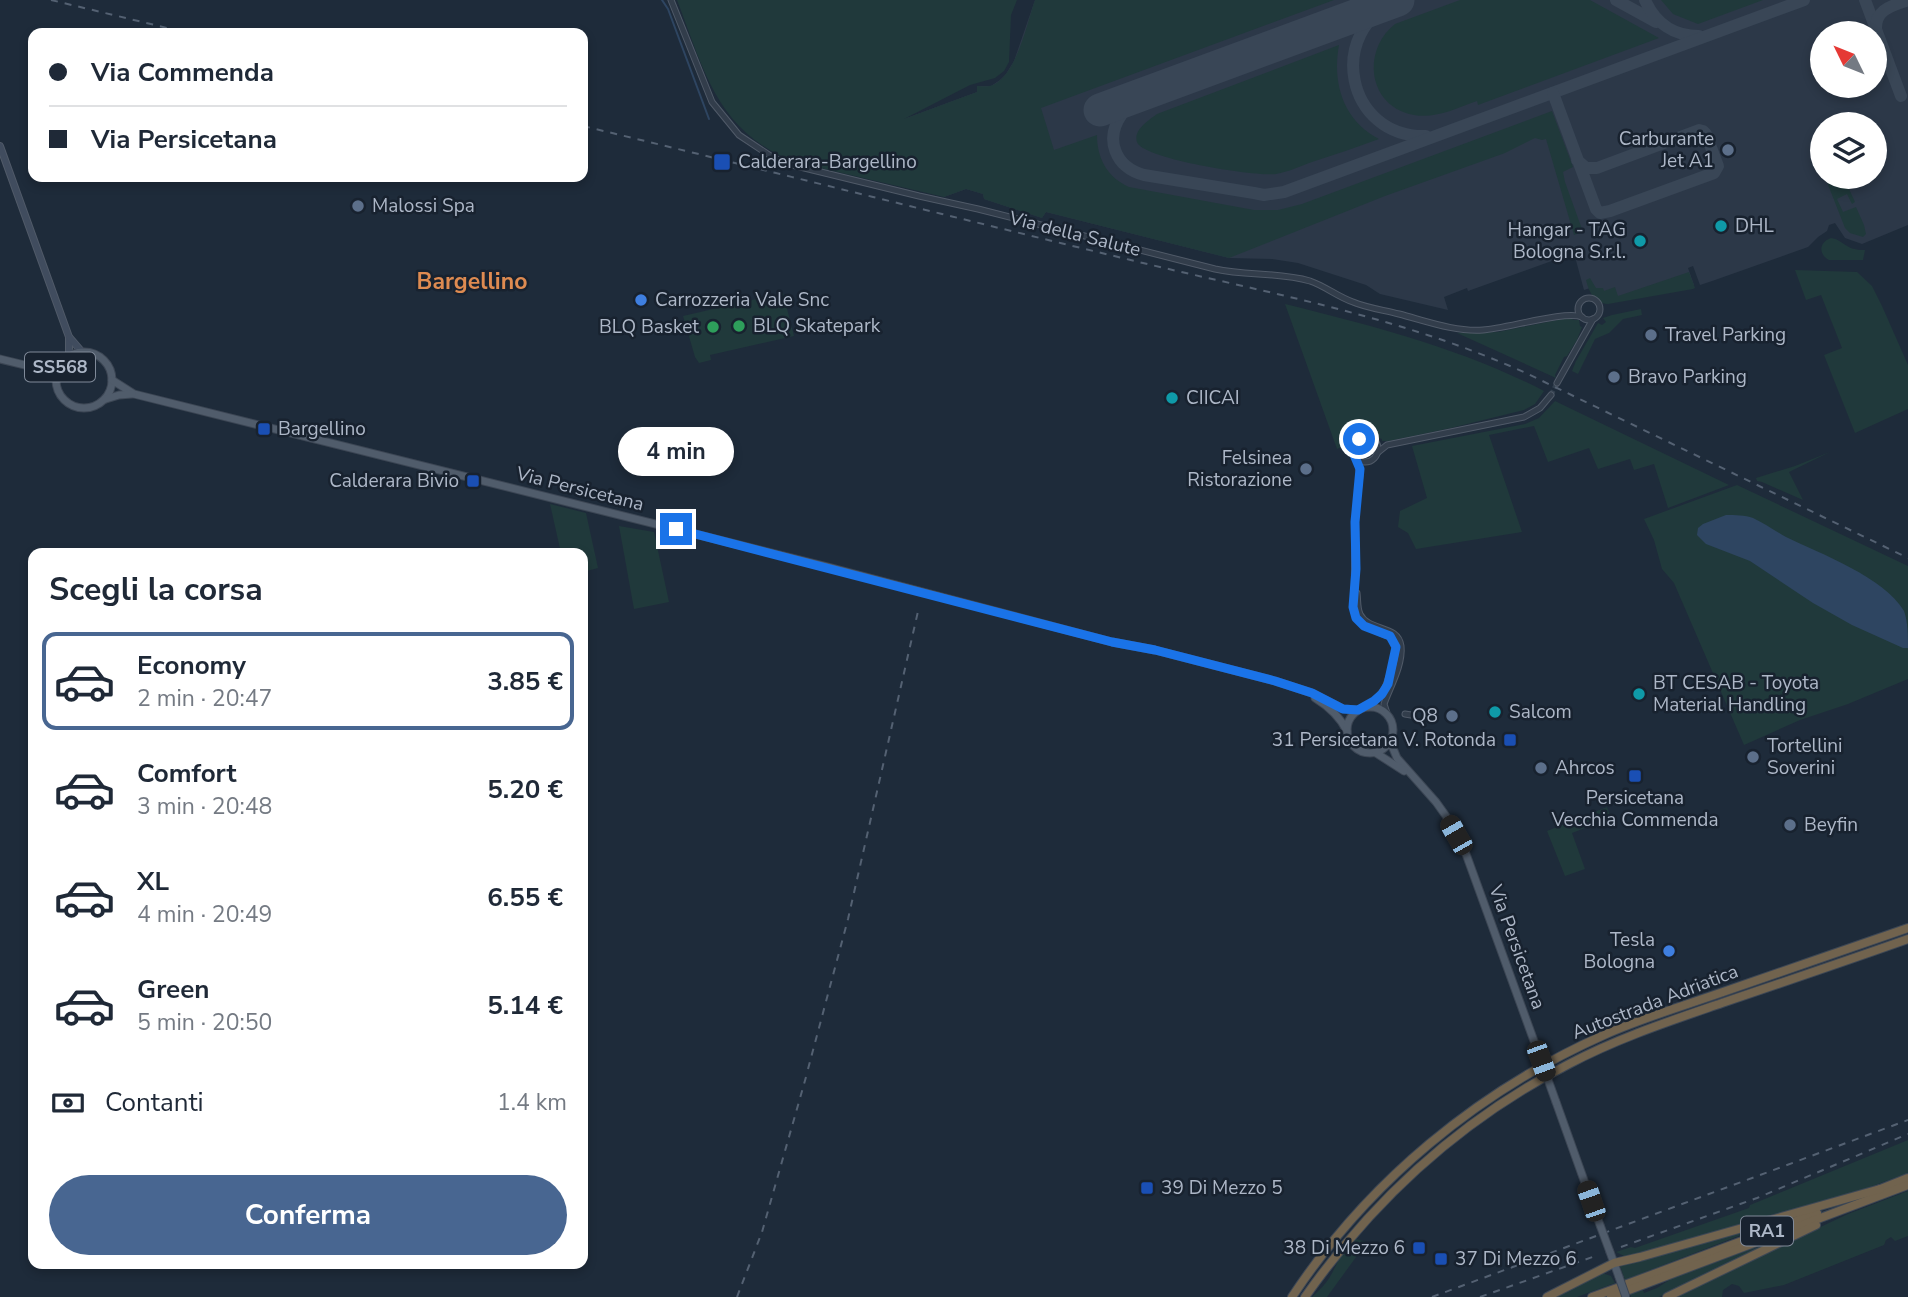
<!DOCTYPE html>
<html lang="it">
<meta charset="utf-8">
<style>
:root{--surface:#fff;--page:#f2f2f3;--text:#1f2937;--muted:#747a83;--line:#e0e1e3;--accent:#486691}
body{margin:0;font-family:"Nunito Sans",sans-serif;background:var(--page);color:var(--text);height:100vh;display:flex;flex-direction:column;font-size:26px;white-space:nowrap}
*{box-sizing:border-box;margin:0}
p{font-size:23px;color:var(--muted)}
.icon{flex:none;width:38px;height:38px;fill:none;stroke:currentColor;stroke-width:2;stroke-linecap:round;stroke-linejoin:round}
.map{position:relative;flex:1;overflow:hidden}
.panel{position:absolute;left:28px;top:548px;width:560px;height:721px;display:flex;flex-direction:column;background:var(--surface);border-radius:14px;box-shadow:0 4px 10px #0003}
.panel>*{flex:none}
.top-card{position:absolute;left:28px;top:28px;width:560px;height:154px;border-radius:14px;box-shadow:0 4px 10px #0003;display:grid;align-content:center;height:154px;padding:0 21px;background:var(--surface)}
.needle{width:46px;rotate:313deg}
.controls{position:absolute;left:1810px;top:21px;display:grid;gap:14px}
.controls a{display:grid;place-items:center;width:77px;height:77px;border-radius:50%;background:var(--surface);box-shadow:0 4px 10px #0003;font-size:35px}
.end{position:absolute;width:32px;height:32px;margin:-16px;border:9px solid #1a73e8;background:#fff;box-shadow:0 0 0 4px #fff}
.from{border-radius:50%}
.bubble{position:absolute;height:49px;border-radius:24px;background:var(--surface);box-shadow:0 4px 10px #0003;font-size:23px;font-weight:700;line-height:49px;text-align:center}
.car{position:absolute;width:21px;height:42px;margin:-21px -10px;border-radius:9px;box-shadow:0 0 5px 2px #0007;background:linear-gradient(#222 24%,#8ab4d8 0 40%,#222 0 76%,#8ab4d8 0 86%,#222 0)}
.top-card b{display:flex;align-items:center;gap:24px;height:66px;font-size:26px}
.top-card b+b{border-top:2px solid var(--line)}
.top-card i{width:18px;height:18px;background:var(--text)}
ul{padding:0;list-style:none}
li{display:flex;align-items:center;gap:21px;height:98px;margin:0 14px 10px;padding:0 7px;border:4px solid transparent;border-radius:14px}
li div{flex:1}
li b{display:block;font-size:26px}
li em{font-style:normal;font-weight:700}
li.selected{border-color:var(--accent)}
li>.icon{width:63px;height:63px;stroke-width:1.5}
h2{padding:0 21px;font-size:32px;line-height:84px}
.pay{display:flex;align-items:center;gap:18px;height:77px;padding:0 21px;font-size:26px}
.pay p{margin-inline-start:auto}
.action{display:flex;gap:14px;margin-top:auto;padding:14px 21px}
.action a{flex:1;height:80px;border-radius:42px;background:var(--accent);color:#fff;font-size:28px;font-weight:700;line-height:80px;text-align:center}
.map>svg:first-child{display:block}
.airport{fill:#2c3848;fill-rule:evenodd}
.green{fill:#20393b}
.water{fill:#2e4561}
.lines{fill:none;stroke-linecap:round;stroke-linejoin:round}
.stream{stroke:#2e4561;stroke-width:2}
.taxiway{stroke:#394656;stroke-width:12}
.runway{stroke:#394656;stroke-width:33}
.tertiary-tunnel{stroke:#33404f;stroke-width:5;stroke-dasharray:5 2.5;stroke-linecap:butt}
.tertiary-casing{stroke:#505a68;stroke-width:7}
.secondary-casing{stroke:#505a68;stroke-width:8}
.primary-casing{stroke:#3c4654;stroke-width:9}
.motorway-casing{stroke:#3d4755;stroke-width:10}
.tertiary{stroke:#323d4b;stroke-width:5}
.secondary{stroke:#404c5e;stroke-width:6}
.primary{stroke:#505c6b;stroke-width:7}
.motorway{stroke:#71634e;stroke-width:8}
.rail{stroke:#546172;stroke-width:2;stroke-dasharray:7 7;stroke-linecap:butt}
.primary-bridge-casing{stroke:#3c4654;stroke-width:9;stroke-linecap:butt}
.primary-bridge{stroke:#505c6b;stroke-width:7}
.route{stroke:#1a73e8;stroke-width:9}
.service-dot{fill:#5c6f8a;stroke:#18222f;stroke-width:2.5}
.transit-dot{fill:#1a4fb4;stroke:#18222f;stroke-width:2.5}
.culture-dot{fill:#0f9aa8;stroke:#18222f;stroke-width:2.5}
.shop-dot{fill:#3f7fe0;stroke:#18222f;stroke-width:2.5}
.leisure-dot{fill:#2e9e5b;stroke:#18222f;stroke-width:2.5}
.labels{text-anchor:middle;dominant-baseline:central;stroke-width:5;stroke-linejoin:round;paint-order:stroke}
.shield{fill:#18222f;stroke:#808a99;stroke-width:2}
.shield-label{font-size:18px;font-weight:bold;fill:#adb7c7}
.poi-label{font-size:19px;fill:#adb7c7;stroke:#18222f;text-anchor:start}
.street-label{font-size:19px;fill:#adb7c7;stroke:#18222f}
.quarter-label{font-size:23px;font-weight:bold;fill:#de8b51;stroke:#18222f}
</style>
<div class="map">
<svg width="1908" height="1297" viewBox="0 0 1908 1297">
<rect width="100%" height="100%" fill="#1e2b3a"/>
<path class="airport" d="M1035,0H1908V225L1862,244L1845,238L1835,223L1829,225L1827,231L1818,237L1808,247L1715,280L1700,285L1693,266L1688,268L1694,285L1619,299L1590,288L1584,290L1574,253L1468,291L1467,288L1444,297L1448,310L1380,294L1366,285L1298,263L1272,259L1229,258L1046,212L1042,218L984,199L983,194L966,189L944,197L904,119L977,92V86H991L1000,80L1006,74L1014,61ZM1822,33H1874V86H1822ZM1822,124H1874V177H1822Z"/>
<g class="green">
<path d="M677,0H1017L1011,15L1009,62L1004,71L995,78L970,85L904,119L977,92V86C982,86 989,87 993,85C1017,74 1027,23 1035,0H1334L1041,108L1054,150L1097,135C1097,158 1107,177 1129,187L1254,210H1278L1302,204L1552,111L1573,167L1563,172L1565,182L1583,232L1574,235L1546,139L1542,140L1535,138L1505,153L1385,196L1229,258L1046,212L1042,218L984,199L983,194L966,189L944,197L795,162C717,132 704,70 677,0Z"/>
<path d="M1460,0H1590L1659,38L1478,105L1477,101C1457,108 1436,119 1414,115C1368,107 1361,51 1395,24Z"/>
<polygon points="1661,0 1763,0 1698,24 1673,14"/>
<path d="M1339,45C1332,83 1343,120 1379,139C1357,147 1334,155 1312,162C1301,166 1288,172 1276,174C1258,177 1142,159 1137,142C1133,130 1149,120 1157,114Z"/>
<polygon points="1825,177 1840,177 1841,179 1844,178 1855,202 1852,204 1847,194 1837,199 1843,212 1856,207 1864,225 1866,234 1863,237 1850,233 1845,228"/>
<path d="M1831,238C1844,240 1846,251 1865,250L1863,260H1829C1818,254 1819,242 1831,238Z"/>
<polygon points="1795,270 1857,272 1872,286 1882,306 1908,365 1908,409 1855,433 1824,355 1842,348 1821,295 1806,300"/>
<path d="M1689,272L1695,288L1693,289L1608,304C1594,303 1589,292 1586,280L1590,278L1596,288H1603L1604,291L1615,287L1618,296Z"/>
<polygon points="783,293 794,336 710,355 711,360 699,363 695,357 683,316"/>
<path d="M1285,304C1374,326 1463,349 1544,391L1535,404L1524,410L1451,428L1389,441H1382V439C1378,438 1374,435 1370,433C1356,428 1349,445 1337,449Z"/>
<polygon points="1641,309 1642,315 1623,319 1609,333 1595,339 1578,374 1572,371 1576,361 1598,323 1602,325 1606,322 1603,318 1612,315"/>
<polygon points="1572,317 1573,320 1579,320 1580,326 1582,327 1577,340 1567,356 1564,357 1555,375 1556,378 1457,333 1498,332"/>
<polygon points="1555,401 1729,485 1668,508 1654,464 1634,470 1630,459 1598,469 1589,448 1548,462 1534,426 1489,435 1522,532 1416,549 1408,533 1398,527 1400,511 1427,498 1412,446 1525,424 1539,418"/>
<polygon points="1830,452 1789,472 1803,500 1762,482 1757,481 1756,478 1795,466"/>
<polygon points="1737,485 1908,566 1908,679 1848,704 1800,720 1744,745 1674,583 1662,569 1654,540 1644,519"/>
<polygon points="550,504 586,513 598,568 583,572 583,553 561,553"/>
<polygon points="619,526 654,532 669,602 634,609"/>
<polygon points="1607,807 1611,818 1572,833 1585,869 1565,876 1547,831"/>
<polygon points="1908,1140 1908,1173 1843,1197 1632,1256 1624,1256 1616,1252 1631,1247 1635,1248 1749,1208 1750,1205"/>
<polygon points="1908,1191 1908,1236 1895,1241 1891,1237 1886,1240 1884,1245 1784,1285 1744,1293 1739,1286 1732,1284 1723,1290 1722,1297 1672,1297 1848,1214"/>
<polygon points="1767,1225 1625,1280 1620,1266"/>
<path d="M1356,1239L1367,1242L1327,1297H1312C1327,1283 1329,1280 1338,1261C1342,1253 1351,1246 1356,1239Z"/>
<polygon points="1778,1239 1659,1297 1631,1297 1630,1294 1643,1290 1644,1293 1657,1288 1671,1279"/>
<polygon points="1602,1273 1611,1276 1615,1283 1577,1297 1551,1297"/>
</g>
<path class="water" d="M1726,515C1735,515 1745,515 1753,518C1764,523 1775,531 1786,537C1821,554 1884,577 1904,611C1908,622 1908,636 1908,648H1903L1852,625L1813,603L1750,561L1706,544L1697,535L1698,528L1703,524Z"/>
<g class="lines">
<polyline class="stream" points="662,0 668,9 709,119"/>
<g class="taxiway">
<path d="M1398,0C1325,31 1346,138 1426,136"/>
<polyline points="1616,0 1656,22"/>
<path d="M1645,0C1655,23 1674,36 1699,36"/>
<polyline points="1865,0 1901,96"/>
<path d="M1876,28C1876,9 1892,6 1908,0"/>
<path d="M1147,93C1138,98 1128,104 1122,114C1104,139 1115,167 1144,175L1254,193L1264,195L1284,192L1804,0"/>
<polyline points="1553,93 1596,209 1600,213 1610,211 1714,173 1718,166 1706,134 1703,131 1699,130 1597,168 1586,168 1577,160"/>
</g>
<polyline class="runway" points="1100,110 1398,0"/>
<polyline class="tertiary-tunnel" points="1551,395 1557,383"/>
<defs>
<g id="tertiary">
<path d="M671,0L712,102L739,135L772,157L788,164L919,196L978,209L1215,269C1246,276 1278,272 1310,281C1325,286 1338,297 1353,302C1367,308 1384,310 1399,314C1426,321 1455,332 1483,330C1505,329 1566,310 1582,317"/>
<circle cx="1589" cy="309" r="11"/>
<polyline points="1557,383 1593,319"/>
<circle cx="1365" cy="449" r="13"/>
<polyline points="1377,453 1387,445 1524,417 1540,408 1551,395"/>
<polyline points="1357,459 1360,475 1355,521 1354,612 1364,626 1390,637 1396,647 1393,665 1385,688 1375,701 1364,707"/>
<path d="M1357,593C1358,600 1357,608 1360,614C1369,632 1398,624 1401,646C1403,665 1390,687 1384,704L1387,713"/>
<polyline points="1405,714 1411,715"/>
</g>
<g id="secondary">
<polyline points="0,146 69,337 69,357"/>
<polyline points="70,338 82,352"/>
</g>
<g id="primary">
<circle cx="84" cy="380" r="28"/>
<polyline points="0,359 37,368 56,379"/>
<polyline points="112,380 134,394 828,567 1112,642 1155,650 1275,681 1312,693 1343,709 1358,710"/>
<polyline points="106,399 119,395 132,394"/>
<path d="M1315,698C1328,706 1340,717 1347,731"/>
<circle cx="1370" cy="730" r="23"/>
<polyline points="1393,738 1392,746 1397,758 1436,802 1446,816 1466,854 1534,1041"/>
<polyline points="1376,753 1404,771"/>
<polyline points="1556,1102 1600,1225"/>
<polyline points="1610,1252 1619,1277"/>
</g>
<g id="motorway">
<polyline points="1878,1190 1908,1178"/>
<polyline points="1627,1284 1817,1213"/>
<polyline points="1629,1290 1908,1185"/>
<path d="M1292,1297C1368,1182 1478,1091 1604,1035C1642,1018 1683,1006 1723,992C1785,971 1846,949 1908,928"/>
<path d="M1305,1297C1374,1199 1462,1119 1569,1064C1618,1038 1670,1021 1722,1003C1784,982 1846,961 1908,939"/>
<polyline points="1547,1297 1614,1263 1640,1257 1880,1189"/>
<polyline points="1592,1297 1617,1288"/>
<polyline points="1611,1297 1619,1294"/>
<polyline points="1667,1297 1816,1225"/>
</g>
</defs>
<use href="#tertiary" class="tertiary-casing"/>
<use href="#secondary" class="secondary-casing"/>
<use href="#primary" class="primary-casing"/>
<use href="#motorway" class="motorway-casing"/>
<use href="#tertiary" class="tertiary"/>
<use href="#secondary" class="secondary"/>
<use href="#primary" class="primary"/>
<use href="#motorway" class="motorway"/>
<g class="rail">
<polyline points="51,0 188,33"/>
<path d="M583,126C770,171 956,218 1143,263C1273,294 1406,318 1528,374L1908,558"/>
<polyline points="808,1069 848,919 919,607"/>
<polyline points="1621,1247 1757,1198 1908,1134"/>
<polyline points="737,1297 762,1232 806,1077"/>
<polyline points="1432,1297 1908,1120"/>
<polyline points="1480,1297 1598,1255"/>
</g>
<defs>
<g id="primary-bridge">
<polyline points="1534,1041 1556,1102"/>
<polyline points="1600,1225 1610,1252"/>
<polyline points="1619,1277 1626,1297"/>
</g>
</defs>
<use href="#primary-bridge" class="primary-bridge-casing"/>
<use href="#primary-bridge" class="primary-bridge"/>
</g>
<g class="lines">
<polyline class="route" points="676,529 1112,642 1155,650 1275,681 1312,693 1343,709 1358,710 1374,701 1382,694 1388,684 1396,647 1390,636 1364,626 1356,618 1353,607 1356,569 1355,522 1360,469 1352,450 1354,444 1359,439"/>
</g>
<g class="service-dot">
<circle cx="1728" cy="150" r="7"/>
<circle cx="358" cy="206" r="7"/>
<circle cx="1651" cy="335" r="7"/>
<circle cx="1614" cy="377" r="7"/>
<circle cx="1306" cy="469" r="7"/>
<circle cx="1452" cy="716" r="7"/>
<circle cx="1753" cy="757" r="7"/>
<circle cx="1541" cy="768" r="7"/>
<circle cx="1790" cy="825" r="7"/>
</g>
<g class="transit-dot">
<rect x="713" y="153" width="18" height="18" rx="3.5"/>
<rect x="257" y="422" width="14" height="14" rx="3.5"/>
<rect x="466" y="474" width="14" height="14" rx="3.5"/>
<rect x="1503" y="733" width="14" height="14" rx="3.5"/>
<rect x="1628" y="769" width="14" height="14" rx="3.5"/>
<rect x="1140" y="1181" width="14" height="14" rx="3.5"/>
<rect x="1412" y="1241" width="14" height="14" rx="3.5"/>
<rect x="1434" y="1252" width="14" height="14" rx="3.5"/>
</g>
<g class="culture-dot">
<circle cx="1721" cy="226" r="7"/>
<circle cx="1640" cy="241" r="7"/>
<circle cx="1172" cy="398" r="7"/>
<circle cx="1639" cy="694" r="7"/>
<circle cx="1495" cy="712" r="7"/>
</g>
<g class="shop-dot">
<circle cx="641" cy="300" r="7"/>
<circle cx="1669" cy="951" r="7"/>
</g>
<g class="leisure-dot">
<circle cx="739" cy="326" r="7"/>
<circle cx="713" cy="327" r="7"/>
</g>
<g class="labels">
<g class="shield">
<rect x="25" y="352.5" width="70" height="29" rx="5"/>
<rect x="1741" y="1216.5" width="52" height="29" rx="5"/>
</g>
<g class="shield-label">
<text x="60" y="367">SS568</text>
<text x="1767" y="1231">RA1</text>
</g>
<g class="poi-label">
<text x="1714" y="139" text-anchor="end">Carburante<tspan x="1714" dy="22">Jet A1</tspan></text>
<text x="738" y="162">Calderara-Bargellino</text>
<text x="372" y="206">Malossi Spa</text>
<text x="1735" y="226">DHL</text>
<text x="1626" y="230" text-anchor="end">Hangar - TAG<tspan x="1626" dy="22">Bologna S.r.l.</tspan></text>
<text x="655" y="300">Carrozzeria Vale Snc</text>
<text x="753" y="326">BLQ Skatepark</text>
<text x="699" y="327" text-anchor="end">BLQ Basket</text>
<text x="1665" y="335">Travel Parking</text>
<text x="1628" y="377">Bravo Parking</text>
<text x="1186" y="398">CIICAI</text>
<text x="278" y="429">Bargellino</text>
<text x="1292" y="458" text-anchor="end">Felsinea<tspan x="1292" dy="22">Ristorazione</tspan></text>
<text x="459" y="481" text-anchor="end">Calderara Bivio</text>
<text x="1653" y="683">BT CESAB - Toyota<tspan x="1653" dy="22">Material Handling</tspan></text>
<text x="1509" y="712">Salcom</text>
<text x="1438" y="716" text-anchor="end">Q8</text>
<text x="1496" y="740" text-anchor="end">31 Persicetana V. Rotonda</text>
<text x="1767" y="746">Tortellini<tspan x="1767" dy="22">Soverini</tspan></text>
<text x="1555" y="768">Ahrcos</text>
<text x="1635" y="798" text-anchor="middle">Persicetana<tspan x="1635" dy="22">Vecchia Commenda</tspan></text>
<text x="1804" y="825">Beyfin</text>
<text x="1655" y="940" text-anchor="end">Tesla<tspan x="1655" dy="22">Bologna</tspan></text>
<text x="1161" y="1188">39 Di Mezzo 5</text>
<text x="1405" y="1248" text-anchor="end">38 Di Mezzo 6</text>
<text x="1455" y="1259">37 Di Mezzo 6</text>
</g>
<g class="street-label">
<text transform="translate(1075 234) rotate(14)">Via della Salute</text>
<text transform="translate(580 489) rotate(14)">Via Persicetana</text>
<text transform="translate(1517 947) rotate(70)">Via Persicetana</text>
<text transform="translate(1655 1002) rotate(-21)">Autostrada Adriatica</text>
</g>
<g class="quarter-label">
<text x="472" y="281">Bargellino</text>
</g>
</g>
</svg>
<div class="controls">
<a><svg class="needle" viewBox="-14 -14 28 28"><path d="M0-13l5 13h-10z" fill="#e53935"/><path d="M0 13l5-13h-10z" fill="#747a83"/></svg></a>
<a><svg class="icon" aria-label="layers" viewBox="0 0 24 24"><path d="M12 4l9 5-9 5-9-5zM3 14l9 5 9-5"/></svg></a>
</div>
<i class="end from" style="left:1359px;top:439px"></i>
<i class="end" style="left:676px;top:529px"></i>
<div class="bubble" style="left:618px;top:427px;width:116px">4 min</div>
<i class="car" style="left:1456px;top:835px;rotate:330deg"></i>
<i class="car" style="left:1541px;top:1061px;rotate:160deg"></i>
<i class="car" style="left:1591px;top:1201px;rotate:341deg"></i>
<div class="top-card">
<b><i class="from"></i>Via Commenda</b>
<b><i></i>Via Persicetana</b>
</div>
<section class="panel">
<h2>Scegli la corsa</h2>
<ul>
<li class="selected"><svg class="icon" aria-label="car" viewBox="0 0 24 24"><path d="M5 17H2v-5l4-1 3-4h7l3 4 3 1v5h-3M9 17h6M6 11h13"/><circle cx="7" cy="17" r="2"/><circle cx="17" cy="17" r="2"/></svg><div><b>Economy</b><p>2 min · 20:47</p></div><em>3.85 €</em></li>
<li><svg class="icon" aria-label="car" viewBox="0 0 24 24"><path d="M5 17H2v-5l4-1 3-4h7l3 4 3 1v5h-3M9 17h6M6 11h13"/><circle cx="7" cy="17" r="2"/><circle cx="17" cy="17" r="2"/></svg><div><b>Comfort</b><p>3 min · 20:48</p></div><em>5.20 €</em></li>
<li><svg class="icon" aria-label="car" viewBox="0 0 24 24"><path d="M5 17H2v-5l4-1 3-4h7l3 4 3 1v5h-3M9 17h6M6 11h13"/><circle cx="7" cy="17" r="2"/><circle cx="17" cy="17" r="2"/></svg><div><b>XL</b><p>4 min · 20:49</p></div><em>6.55 €</em></li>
<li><svg class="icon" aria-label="car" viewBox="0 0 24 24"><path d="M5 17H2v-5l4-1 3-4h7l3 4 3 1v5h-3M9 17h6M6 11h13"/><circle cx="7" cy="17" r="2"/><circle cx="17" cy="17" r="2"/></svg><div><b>Green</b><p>5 min · 20:50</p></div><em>5.14 €</em></li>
</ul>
<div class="pay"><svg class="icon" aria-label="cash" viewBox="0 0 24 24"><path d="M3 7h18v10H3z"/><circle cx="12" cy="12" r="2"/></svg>Contanti<p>1.4 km</p></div>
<div class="action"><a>Conferma</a></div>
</section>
</div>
